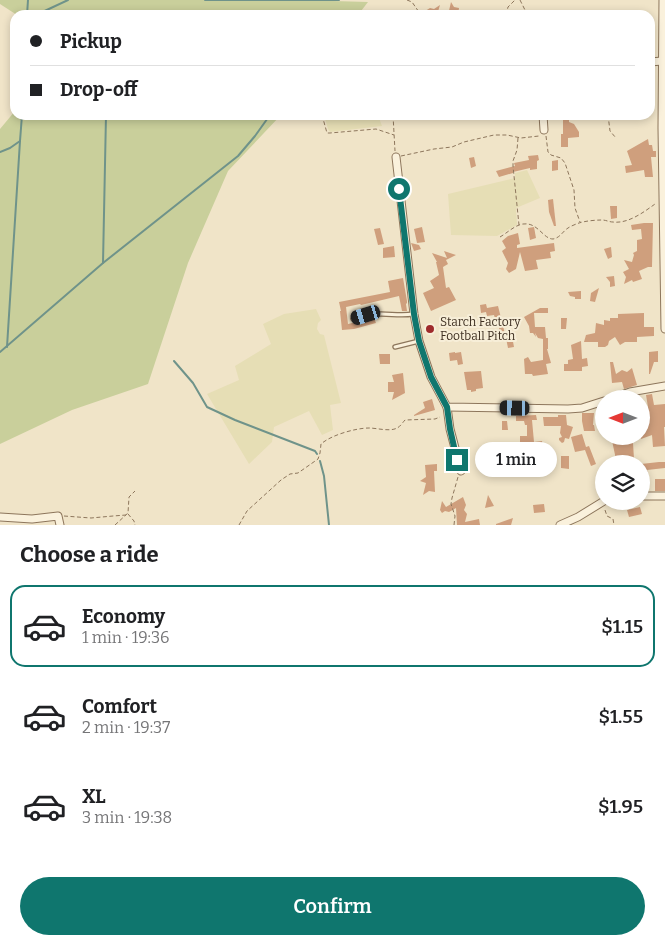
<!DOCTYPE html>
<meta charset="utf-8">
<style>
:root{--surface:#fff;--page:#f2f2f2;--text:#202124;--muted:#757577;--line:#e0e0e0;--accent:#0f766e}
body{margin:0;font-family:Bitter,serif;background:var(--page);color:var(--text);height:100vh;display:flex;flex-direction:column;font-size:19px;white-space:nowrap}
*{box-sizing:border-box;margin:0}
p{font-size:16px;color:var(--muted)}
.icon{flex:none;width:28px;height:28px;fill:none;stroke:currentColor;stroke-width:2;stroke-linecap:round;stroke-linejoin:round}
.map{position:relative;height:525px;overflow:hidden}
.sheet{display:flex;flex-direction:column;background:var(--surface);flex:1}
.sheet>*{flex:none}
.banner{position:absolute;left:10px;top:10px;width:645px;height:110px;border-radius:15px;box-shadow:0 2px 8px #0003;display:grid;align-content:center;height:110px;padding:0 20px;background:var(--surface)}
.needle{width:32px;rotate:270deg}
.controls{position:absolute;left:595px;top:390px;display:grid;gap:10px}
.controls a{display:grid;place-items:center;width:55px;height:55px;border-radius:50%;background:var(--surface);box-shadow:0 2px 8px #0003;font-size:25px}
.end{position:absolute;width:22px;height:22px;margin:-11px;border:6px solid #0f766e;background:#fff;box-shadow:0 0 0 2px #fff}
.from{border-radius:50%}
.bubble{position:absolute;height:35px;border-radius:18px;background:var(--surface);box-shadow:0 2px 8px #0003;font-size:16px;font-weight:600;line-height:35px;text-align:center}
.car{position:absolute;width:15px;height:30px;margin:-15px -8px;border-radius:6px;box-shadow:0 0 4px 1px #0007;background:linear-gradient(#222 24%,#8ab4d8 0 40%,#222 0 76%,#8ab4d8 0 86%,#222 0)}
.banner b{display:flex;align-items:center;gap:18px;height:48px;font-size:19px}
.banner b+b{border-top:1px solid var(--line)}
.banner i{width:12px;height:12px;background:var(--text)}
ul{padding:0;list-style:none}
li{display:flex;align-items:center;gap:15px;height:82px;margin:0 10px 8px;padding:0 10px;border:2px solid transparent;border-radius:15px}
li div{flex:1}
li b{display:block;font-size:19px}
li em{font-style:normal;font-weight:600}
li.on{border-color:var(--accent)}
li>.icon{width:45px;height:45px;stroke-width:1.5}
h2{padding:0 20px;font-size:22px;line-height:60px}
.button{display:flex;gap:10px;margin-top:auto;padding:10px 20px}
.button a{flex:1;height:58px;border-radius:30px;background:var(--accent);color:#fff;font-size:20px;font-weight:600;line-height:58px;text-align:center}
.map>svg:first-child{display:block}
.farmland{fill:#e6deb5}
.green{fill:#c9cf9b}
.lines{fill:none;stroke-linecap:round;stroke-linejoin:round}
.stream{stroke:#6f938a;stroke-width:2}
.building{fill:#cf9f7d}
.lane-casing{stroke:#8d765c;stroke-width:5.5}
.street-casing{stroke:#8d765c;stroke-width:9}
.path{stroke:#8d765c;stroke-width:1;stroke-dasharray:4 2.5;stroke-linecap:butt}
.lane{stroke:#faf1dc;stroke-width:3}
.street{stroke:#faf1dc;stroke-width:7}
.route{stroke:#0f766e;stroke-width:6}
.poi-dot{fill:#9e2a2b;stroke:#f7eed8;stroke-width:2}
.labels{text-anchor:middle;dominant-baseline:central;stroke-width:4;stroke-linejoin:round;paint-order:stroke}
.poi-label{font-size:12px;fill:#3d2e20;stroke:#f7eed8;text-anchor:start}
</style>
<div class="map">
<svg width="665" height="525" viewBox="0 0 665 525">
<rect width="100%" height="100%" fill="#f0e4c8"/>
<g class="farmland">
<polygon points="324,115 378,115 382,126 330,132 328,129"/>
<polygon points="527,170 540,198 516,208 517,225 497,236 451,235 448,194 515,178 515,173"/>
<polygon points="316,309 321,320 318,323 317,329 320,334 324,335 341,403 330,405 333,430 322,435 309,411 274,427 272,442 249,464 207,394 239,380 235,366 271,344 263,324 284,314"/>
</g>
<g class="green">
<polygon points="0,0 298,0 368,2 358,15 17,15 0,4"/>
<polygon points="15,111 15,115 281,115 228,171 188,263 148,384 72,410 0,444 0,129"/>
</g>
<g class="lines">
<g class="stream">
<polyline points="205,0 339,0"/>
<polyline points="27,15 28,0"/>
<polyline points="36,15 68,0"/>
<polyline points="0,152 10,148 20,141 22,115"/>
<polyline points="103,263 106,115"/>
<polyline points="7,347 20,141"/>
<polyline points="0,352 103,263 238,156 255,136 270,115"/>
<polyline points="174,361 193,383 207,407 235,420 315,451 317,454"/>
<polyline points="320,461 324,476 329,525"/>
</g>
</g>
<g class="building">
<polygon points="451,2 454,7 459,8 458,15 448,15"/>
<polygon points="440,5 437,15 430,15 422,13 430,8 434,9"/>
<polygon points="482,115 497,115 497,117 483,120"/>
<polygon points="563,119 569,119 569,122 574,124 579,132 579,137 568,138 568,147 561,147 561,134 563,134"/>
<polygon points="648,139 649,145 652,145 653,151 656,151 656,157 651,157 653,177 645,177 644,170 626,173 625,166 632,165 627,151"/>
<polygon points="538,155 539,160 537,161 537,169 530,170 530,168 513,172 513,173 499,177 496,171 515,166 514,163 529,160 528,156"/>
<polygon points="474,157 476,166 471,168 469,158"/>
<polygon points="558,160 558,170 552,171 552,161"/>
<polygon points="553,199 556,226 554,226 549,212 548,200"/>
<polygon points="610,206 617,206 617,218 611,219"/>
<polygon points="644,223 653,223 652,267 648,267 639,271 642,279 633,282 632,280 624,284 626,277 623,272 629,269 624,260 632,262 634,255 633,253 637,251 637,240 642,239 641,229 632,230 631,225"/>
<polygon points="422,227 425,242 417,243 414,229"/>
<polygon points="534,227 536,238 530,240 528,228"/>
<polygon points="380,228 384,244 378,245 374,229"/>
<polygon points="518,233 520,244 517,245 517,248 554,243 555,251 550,252 551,258 536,260 538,269 525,271 520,252 516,269 509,273 506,269 508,263 502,251 506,248 502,241 508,236"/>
<polygon points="411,243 419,245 421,249 414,251"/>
<polygon points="394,246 395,257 383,258 383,248"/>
<polygon points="611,247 612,257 608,259 604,249"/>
<polygon points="444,251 456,255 446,260 448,264 443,267 446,288 449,287 456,300 431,311 423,293 434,288 430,281 439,275 436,262 437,262 432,253 447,258"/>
<polygon points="614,276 615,286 610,287 610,282 606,277"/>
<polygon points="403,278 407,301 407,303 406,304 407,311 402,311 399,296 361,305 360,304 346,307 348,324 374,318 376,323 354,329 342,330 340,311 341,311 339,302 390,292 388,281"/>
<polygon points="599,288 595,302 590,301 591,293"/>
<polygon points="581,291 581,299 575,299 575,297 570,296 568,292"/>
<polygon points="486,304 487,308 498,306 505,334 500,335 498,321 496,322 494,315 487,316 486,312 481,313 480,305"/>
<polygon points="540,308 548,308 548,313 534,313 535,327 545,327 546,338 548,338 548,349 547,349 551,363 546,364 548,374 533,376 532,374 525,374 524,359 528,357 531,362 543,360 543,339 538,338 535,333 536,337 533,333 530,333 529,326 524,317"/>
<polygon points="644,313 644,327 654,327 654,336 637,337 637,342 625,342 620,345 615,337 609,341 608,345 605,347 598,347 598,342 584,342 586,335 595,333 596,323 604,325 604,320 610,321 610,318 618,318 618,314"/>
<polygon points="561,318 567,318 566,329 561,329"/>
<polygon points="511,331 514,347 508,348 505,333"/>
<polygon points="581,341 582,359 587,358 588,366 582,367 582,371 564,371 564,364 568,364 568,360 573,359 571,345"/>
<polygon points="658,351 658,362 654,362 650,374 649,374 649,352"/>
<polygon points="455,352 455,353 461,352 463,364 458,365 457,360 450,361 449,353"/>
<polygon points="379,354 390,354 390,364 380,364"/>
<polygon points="610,362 613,362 616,374 622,370 627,372 632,368 637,385 624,389 622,382 612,383"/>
<polygon points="481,371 483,388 476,389 476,391 471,392 471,390 467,390 464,372"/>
<polygon points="403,373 405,393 392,400 394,392 388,392 388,382 394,382 392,375"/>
<polygon points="652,394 654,405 665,404 665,427 664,427 665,446 653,447 652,435 641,439 641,410 648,407 646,395"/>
<polygon points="432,399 435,410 414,416 414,415 425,408 423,402"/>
<polygon points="582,413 594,413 593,425 594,425 595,431 584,431 582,421"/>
<polygon points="536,415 537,420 532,420 534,442 542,441 544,452 535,457 531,450 524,450 522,456 518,448 520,447 520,436 527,436 527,425 525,425 524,421 516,421 516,416"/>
<polygon points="558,415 566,415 567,425 573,427 569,439 565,438 564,442 562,443 559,440 559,438 562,437 560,433 561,426 544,426 543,417 558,417"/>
<polygon points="502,421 507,421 508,430 502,430"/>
<polygon points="582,434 586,447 589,446 596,464 591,466 585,450 575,452 571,437"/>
<polygon points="611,436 616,436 616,439 627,436 629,443 633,443 634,459 624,460 624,464 617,464"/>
<polygon points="561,456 569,456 569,469 561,468"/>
<polygon points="659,462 665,462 665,468 647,470 648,472 642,473 641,464"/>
<polygon points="437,464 437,471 434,471 435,492 429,491 423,495 426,483 420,481 426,477 425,465"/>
<polygon points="547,467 548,474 535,476 534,468"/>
<rect x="655" y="479" width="10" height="12"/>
<polygon points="488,495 494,506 485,508"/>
<polygon points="463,497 466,505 464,510 467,514 465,522 479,519 480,525 457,525 456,508 449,512 445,511 442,513 440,510 442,501 446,507"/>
<polygon points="544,504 545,512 534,513 533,505"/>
<polygon points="640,507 642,514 629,517 627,510"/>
<polygon points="513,518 511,525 496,525 496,524"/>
</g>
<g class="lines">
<defs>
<g id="lane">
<path d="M353,319C362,316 371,314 381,314C392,314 402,316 413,314"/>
<polyline points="395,347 419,341"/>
</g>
<g id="street">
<polyline points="663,0 662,128 665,329"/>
<polyline points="650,62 662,61"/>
<polyline points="543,115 544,130"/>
<polyline points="396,157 414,314 419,341 431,377 447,407 568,409 582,408 604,401"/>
<polyline points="610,399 630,392 665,386"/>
<polyline points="447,407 450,429 461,471"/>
<polyline points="641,496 665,496"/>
<polyline points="0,517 32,519 58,516 60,525"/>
<polyline points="560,525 578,517 604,501"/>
</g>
</defs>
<use href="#lane" class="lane-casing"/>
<use href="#street" class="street-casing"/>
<g class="path">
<polyline points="407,0 412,2 421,15"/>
<polyline points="520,0 525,10 534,15"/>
<polyline points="506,15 508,7 515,0"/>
<polyline points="322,115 327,133 330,133 376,129 394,135"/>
<polyline points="393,115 395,151"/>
<polyline points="608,115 610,131 616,138"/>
<polyline points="546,136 548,152 551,155 561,158 565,163 574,190 575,208 580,222"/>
<polyline points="518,138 517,150 513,161 513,166 519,225"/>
<polyline points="401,156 434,149 452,147 464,142 494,135 507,135 521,138 539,136"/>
<path d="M500,237C507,233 515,225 523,224C538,222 543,239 553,239C560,238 563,231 568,228C571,226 576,224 579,223C585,221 595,220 602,220C606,220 609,222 613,222C628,224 644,212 655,204"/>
<polyline points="605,510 607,516 613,519 614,525"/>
<polyline points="128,514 134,521 135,525"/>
<polyline points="64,516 91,518 113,516 126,515"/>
<polyline points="115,525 128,513 129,497 135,491"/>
<path d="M239,525L247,511L281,480L290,474L298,473L318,459L320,453L321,444C331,435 356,428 369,428C377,428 390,432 397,428C400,427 403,422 405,420L435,419L440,417"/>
<polyline points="454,525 455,516 451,504 452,498 458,477"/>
</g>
<use href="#lane" class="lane"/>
<use href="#street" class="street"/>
</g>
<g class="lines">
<polyline class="route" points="399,189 414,314 419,341 431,377 447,407 450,429 457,460"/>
</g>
<circle class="poi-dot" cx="430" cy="329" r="5"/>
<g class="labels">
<g class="poi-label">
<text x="440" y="322">Starch Factory<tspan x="440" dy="14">Football Pitch</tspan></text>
</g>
</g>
</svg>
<div class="controls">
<a><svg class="needle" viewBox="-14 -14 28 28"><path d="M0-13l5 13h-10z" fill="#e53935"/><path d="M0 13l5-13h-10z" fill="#757577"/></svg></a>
<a><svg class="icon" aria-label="layers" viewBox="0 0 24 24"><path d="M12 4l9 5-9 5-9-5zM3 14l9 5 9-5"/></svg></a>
</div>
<i class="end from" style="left:399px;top:189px"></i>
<i class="end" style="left:457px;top:460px"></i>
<div class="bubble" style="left:475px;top:442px;width:82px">1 min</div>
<i class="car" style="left:366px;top:315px;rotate:253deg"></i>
<i class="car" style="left:515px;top:408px;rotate:271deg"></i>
<div class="banner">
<b><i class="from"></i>Pickup</b>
<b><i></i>Drop-off</b>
</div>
</div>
<section class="sheet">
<h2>Choose a ride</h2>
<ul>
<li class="on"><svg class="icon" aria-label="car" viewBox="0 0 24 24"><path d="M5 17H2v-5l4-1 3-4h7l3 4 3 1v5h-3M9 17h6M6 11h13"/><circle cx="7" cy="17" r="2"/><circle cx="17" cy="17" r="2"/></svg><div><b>Economy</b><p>1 min · 19:36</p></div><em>$1.15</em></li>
<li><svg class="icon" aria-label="car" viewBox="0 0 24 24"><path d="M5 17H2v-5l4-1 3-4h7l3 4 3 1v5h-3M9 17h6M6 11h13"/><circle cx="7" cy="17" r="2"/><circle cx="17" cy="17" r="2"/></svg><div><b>Comfort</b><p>2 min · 19:37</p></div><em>$1.55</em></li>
<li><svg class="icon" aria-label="car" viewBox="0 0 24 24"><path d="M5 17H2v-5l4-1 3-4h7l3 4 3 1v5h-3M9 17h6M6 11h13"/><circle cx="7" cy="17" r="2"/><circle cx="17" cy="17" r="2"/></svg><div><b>XL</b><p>3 min · 19:38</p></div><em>$1.95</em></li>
</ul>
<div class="button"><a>Confirm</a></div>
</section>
